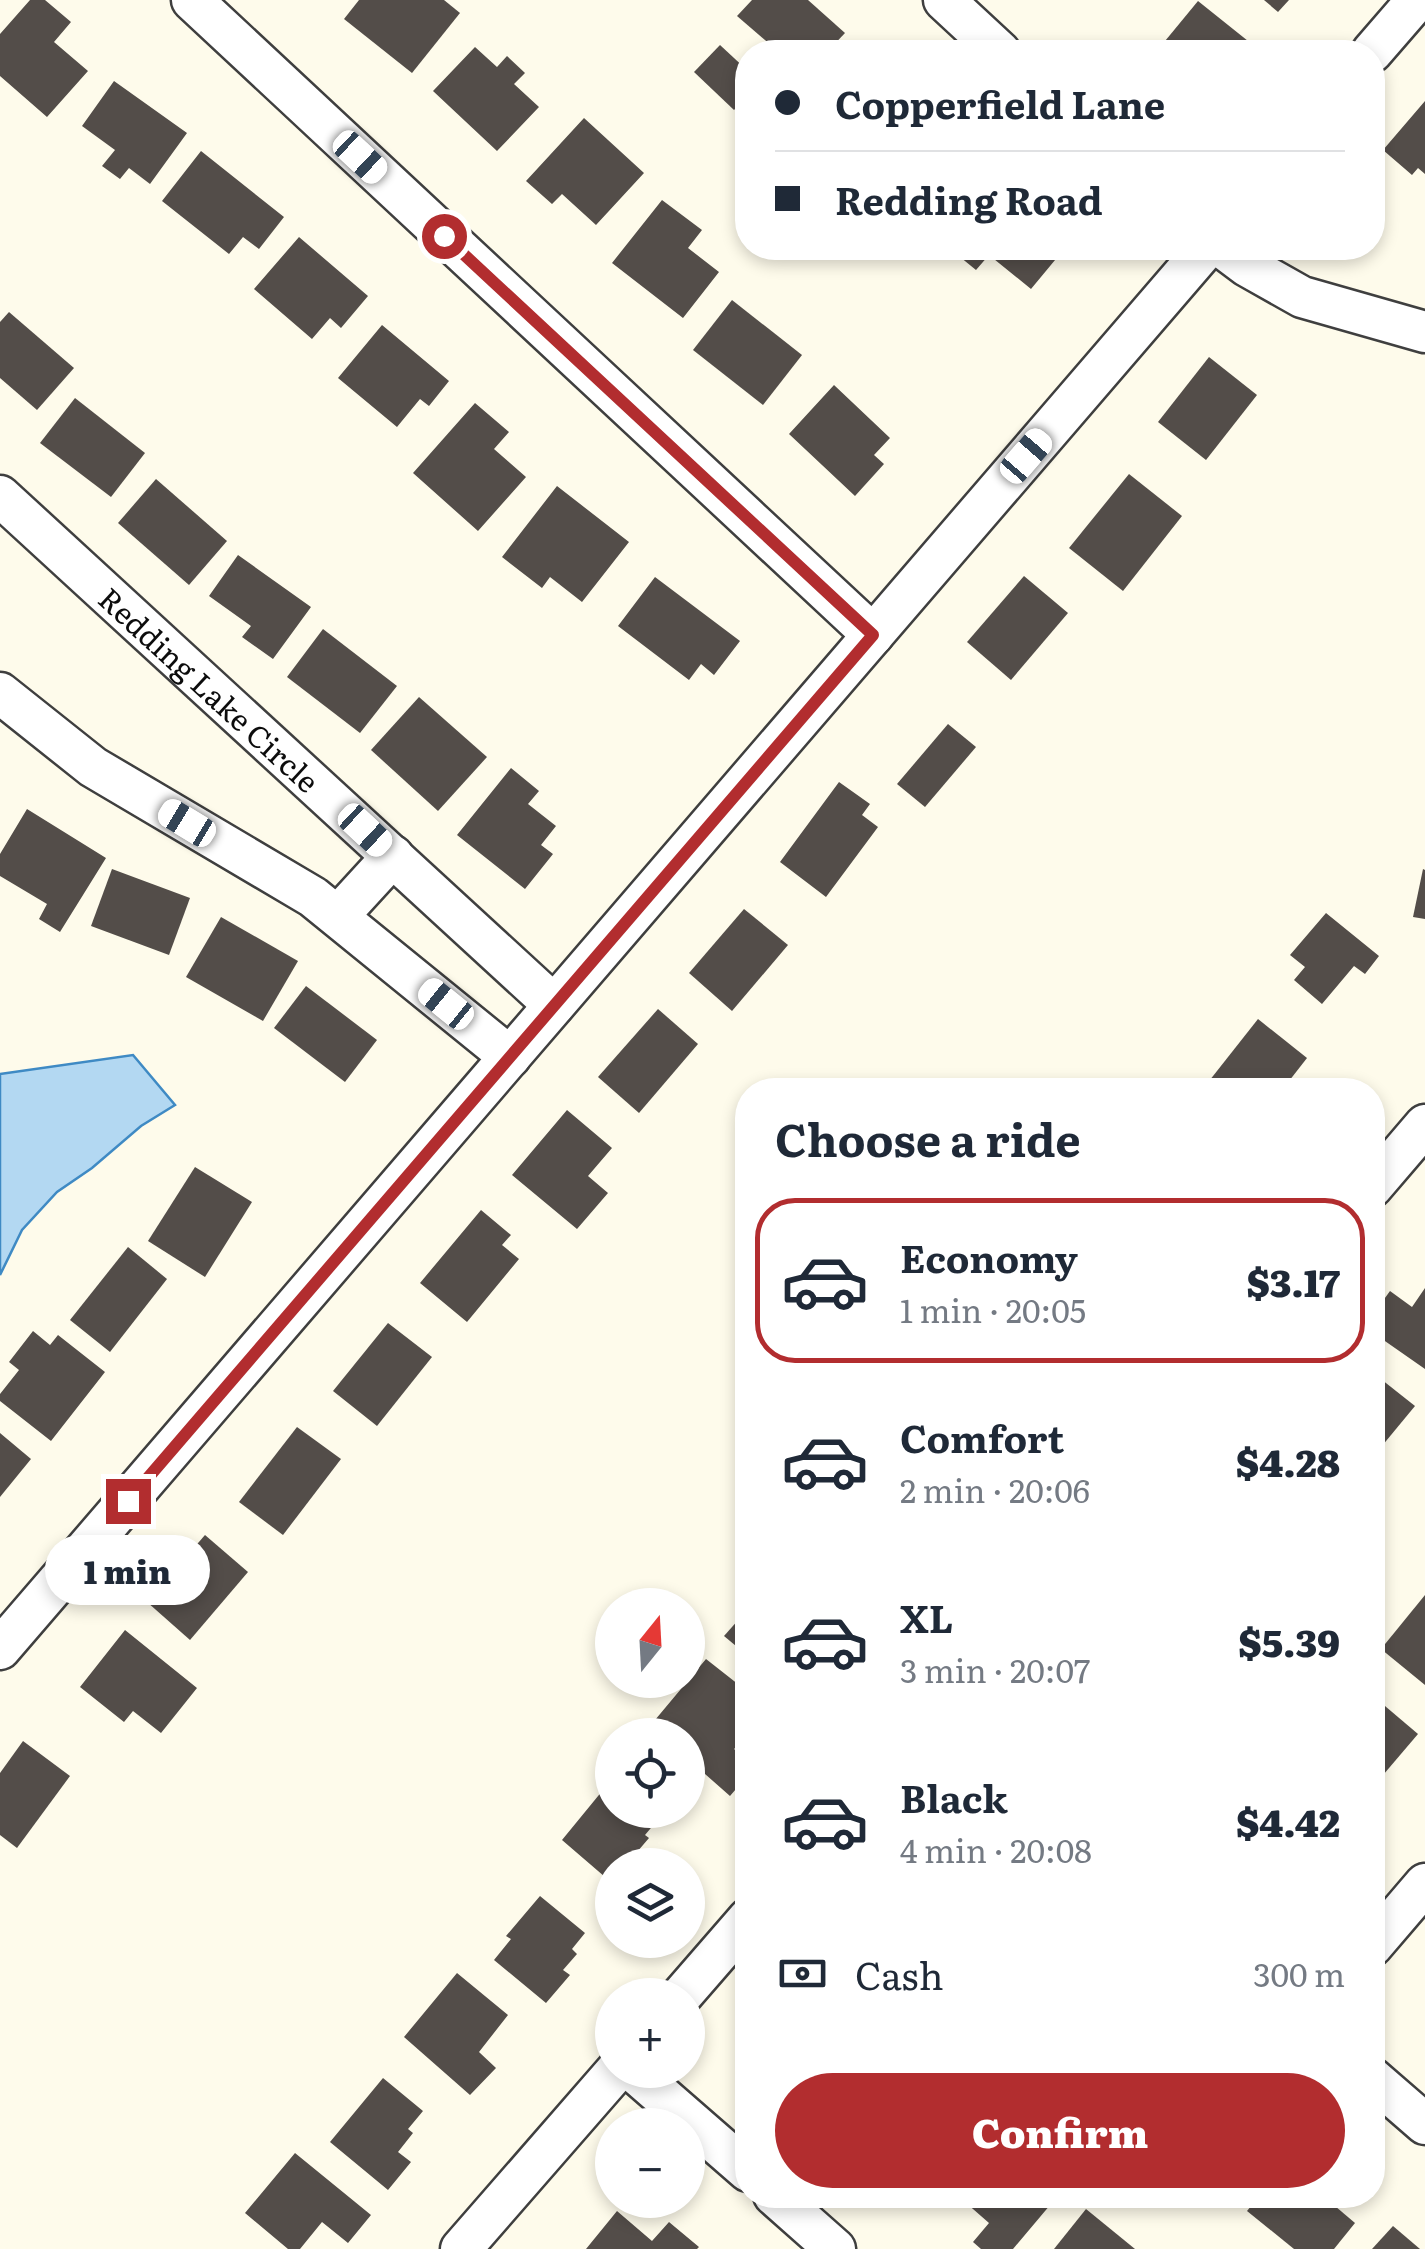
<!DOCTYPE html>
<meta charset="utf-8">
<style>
:root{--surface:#fff;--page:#f6f6f7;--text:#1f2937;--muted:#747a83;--line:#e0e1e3;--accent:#b22d2f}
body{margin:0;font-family:Literata,serif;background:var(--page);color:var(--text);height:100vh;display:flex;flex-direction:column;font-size:38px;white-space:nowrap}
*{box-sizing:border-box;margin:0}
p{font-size:32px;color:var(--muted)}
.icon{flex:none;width:55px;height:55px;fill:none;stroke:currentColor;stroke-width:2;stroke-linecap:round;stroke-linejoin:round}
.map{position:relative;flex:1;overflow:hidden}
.sheet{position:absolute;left:735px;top:1078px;width:650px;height:1130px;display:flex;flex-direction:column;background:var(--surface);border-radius:40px;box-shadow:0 5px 15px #0003}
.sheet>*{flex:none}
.guide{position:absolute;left:735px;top:40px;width:650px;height:220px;border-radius:40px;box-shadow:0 5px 15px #0003;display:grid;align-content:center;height:220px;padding:0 40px;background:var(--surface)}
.needle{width:65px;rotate:18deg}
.controls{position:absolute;left:595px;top:1588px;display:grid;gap:20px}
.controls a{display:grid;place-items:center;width:110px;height:110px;border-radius:50%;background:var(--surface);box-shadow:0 5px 15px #0003;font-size:50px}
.end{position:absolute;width:45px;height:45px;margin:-22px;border:12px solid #b22d2f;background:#fff;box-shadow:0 0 0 5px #fff}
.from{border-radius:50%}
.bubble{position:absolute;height:70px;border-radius:35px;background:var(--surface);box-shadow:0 5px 15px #0003;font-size:32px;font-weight:800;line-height:70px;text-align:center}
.car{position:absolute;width:30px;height:60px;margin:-30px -15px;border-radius:12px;box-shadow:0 0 8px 2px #0007;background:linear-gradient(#fff 24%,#345 0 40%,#fff 0 76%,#345 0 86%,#fff 0)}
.guide b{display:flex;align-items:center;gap:35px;height:95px;font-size:38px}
.guide b+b{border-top:2px solid var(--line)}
.guide i{width:25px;height:25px;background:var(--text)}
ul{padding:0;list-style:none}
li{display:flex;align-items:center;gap:30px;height:165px;margin:0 20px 15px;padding:0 20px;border:5px solid transparent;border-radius:40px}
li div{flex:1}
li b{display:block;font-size:38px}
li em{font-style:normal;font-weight:800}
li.selected{border-color:var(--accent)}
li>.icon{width:90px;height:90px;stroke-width:1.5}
h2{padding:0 40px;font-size:45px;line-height:120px}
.pay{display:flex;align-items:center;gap:25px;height:110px;padding:0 40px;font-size:38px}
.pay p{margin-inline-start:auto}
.cta{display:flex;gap:20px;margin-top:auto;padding:20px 40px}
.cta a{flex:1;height:115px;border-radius:60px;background:var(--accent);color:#fff;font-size:40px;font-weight:800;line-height:115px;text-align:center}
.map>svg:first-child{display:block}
.water{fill:#b3d8f2;stroke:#3f8ac4;stroke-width:2.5}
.building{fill:#534d49}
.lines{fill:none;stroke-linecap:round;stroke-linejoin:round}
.minor-casing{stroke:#3f3f3f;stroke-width:45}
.minor{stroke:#fff;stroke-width:40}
.route{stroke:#b22d2f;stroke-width:12}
.labels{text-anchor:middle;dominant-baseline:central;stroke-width:10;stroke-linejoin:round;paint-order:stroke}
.street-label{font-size:30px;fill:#0c0c0c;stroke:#fff}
</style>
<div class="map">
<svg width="1425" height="2249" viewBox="0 0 1425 2249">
<rect width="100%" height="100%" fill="#fefbeb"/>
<polygon class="water" points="133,1055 175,1105 141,1126 92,1168 57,1192 22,1230 0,1275 0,1074"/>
<g class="building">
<polygon points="30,0 45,0 71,22 54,42 88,71 47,117 0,76 0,34"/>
<polygon points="359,0 444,0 460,13 412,73 344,19"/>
<polygon points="752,0 808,0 845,33 827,52 779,52 737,16"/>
<polygon points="1264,0 1289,0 1278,12"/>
<polygon points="1198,1 1248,41 1239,52 1156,52"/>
<polygon points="720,45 748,71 748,96 734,110 694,72"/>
<polygon points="475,47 497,67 507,56 525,73 514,84 539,107 497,151 433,91"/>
<polygon points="114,81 187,133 150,184 129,168 120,179 102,166 115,150 82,126"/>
<polygon points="1425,101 1425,174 1418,168 1412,175 1383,150"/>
<polygon points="584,118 644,173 596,225 562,194 552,204 526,181"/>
<polygon points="201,151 284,217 259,249 243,237 229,254 162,201"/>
<polygon points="662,200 702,230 688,248 719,272 683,318 612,263"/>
<polygon points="299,237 368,296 341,328 330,318 312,339 254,289"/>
<polygon points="949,248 1065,248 1031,289 989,255 976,270"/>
<polygon points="732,300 802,355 763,405 693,350"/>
<polygon points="9,312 74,368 37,410 0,378 0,322"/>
<polygon points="382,325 449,381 429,406 420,399 397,427 338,378"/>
<polygon points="1209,357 1257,395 1206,460 1158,422"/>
<polygon points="834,385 890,438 874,455 884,464 855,496 789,434"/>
<polygon points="75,398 145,453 111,497 40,443"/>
<polygon points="475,403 509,432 494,449 526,477 478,531 413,473"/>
<polygon points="1129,474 1182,516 1123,591 1069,548"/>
<polygon points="156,479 227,541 189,585 118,523"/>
<polygon points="557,486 629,542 582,602 550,577 542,588 502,557"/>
<polygon points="238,555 311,607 273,659 242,637 251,626 209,596"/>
<polygon points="1024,576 1068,613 1011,680 967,642"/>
<polygon points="655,577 740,641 714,675 701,664 689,680 618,626"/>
<polygon points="323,629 397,686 360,733 287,677"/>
<polygon points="419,697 487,757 438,811 371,750"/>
<polygon points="948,724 976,747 925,807 897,784"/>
<polygon points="511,768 539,791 528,804 556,826 541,845 553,854 525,889 457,835"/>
<polygon points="839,782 870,804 862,815 878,827 826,897 780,862"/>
<polygon points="27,809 106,858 60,932 39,919 47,904 0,876 0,854"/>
<polygon points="112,869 190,898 169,955 91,926"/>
<polygon points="1423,869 1425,870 1425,919 1413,917"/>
<polygon points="744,909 788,945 732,1011 689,973"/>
<polygon points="1326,913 1379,956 1365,974 1354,966 1322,1004 1294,980 1305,967 1290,955"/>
<polygon points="221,917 298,961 263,1021 186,977"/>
<polygon points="306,986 377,1040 345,1082 274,1028"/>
<polygon points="658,1009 698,1044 639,1113 598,1077"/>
<polygon points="1258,1019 1307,1058 1282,1090 1202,1090"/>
<polygon points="567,1110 612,1148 588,1176 608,1193 577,1229 512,1175"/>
<polygon points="195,1167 252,1202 205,1277 148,1241"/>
<polygon points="481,1210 511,1235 502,1245 519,1259 467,1322 420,1283"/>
<polygon points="128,1247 167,1279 110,1352 70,1320"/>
<polygon points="1425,1288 1425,1369 1372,1332 1372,1316 1390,1291 1412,1307"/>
<polygon points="388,1323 432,1357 377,1426 333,1391"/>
<polygon points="33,1331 50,1345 58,1335 105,1372 51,1441 0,1401 0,1394 19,1370 9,1362"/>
<polygon points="1372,1372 1415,1406 1372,1458"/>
<polygon points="297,1427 341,1459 283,1535 239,1502"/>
<polygon points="0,1433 31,1459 0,1497"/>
<polygon points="205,1535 248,1572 190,1640 147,1602"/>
<polygon points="1425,1595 1425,1685 1381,1649"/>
<polygon points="748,1609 748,1656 724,1636"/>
<polygon points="125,1630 197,1688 161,1733 133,1711 124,1722 80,1687"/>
<polygon points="706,1659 748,1692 748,1735 734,1749 748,1761 748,1775 730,1796 688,1759 688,1735 660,1735 650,1726"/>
<polygon points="1372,1695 1418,1734 1372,1788"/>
<polygon points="23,1741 70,1776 17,1848 0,1835 0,1773"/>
<polygon points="612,1779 612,1810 666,1810 645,1835 649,1838 637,1852 653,1865 612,1865 612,1883 562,1840"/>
<polygon points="540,1896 585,1933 572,1949 577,1954 563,1970 570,1975 546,2003 494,1960 511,1939 506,1936"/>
<polygon points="457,1973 508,2015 479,2052 496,2068 470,2095 404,2037"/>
<polygon points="383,2078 423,2111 408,2129 413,2133 398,2152 411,2162 388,2190 330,2142"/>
<polygon points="295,2153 371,2215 348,2243 322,2222 300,2249 288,2249 245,2213"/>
<polygon points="957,2195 1052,2195 1056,2198 1013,2249 981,2249 973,2242 989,2223"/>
<polygon points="1260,2195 1322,2195 1355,2223 1334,2249 1294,2249 1247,2211"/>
<polygon points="1086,2209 1135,2249 1054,2249"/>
<polygon points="617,2211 652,2241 669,2222 699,2247 697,2249 586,2249"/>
<polygon points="1393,2226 1420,2249 1372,2249"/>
</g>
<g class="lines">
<defs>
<g id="minor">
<polyline points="192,0 873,635"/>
<polyline points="944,0 1000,52"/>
<polyline points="1372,52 1417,0"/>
<polyline points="1223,248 1247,266 1302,297 1425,332"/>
<path id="s1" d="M0,496L554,1005"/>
<polyline points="0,693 93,767 313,897 510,1057"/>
<polyline points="338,916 393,856"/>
<polyline points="1372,1187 1425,1125"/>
<polyline points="0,1649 1206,248"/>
<polyline points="1372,1946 1425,1884"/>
<polyline points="682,1995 748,1919"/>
<polyline points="632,2070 748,2171"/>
<polyline points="1372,2078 1425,2124"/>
<polyline points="774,2195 835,2249"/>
<polyline points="461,2249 617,2070"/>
</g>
</defs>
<use href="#minor" class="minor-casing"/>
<use href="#minor" class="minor"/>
</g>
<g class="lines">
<polyline class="route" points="128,1501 873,635 444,236"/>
</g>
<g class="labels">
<g class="street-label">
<text stroke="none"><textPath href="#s1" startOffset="285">Redding Lake Circle</textPath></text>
</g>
</g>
</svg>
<div class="controls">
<a><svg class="needle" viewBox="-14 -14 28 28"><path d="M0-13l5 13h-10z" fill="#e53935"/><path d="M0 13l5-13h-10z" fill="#747a83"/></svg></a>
<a><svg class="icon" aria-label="locate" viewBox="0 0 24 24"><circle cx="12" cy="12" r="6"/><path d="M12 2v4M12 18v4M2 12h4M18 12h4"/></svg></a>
<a><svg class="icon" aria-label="layers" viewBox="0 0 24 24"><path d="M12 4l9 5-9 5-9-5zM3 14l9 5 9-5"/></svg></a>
<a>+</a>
<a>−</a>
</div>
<i class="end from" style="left:444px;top:236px"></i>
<i class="end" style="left:128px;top:1501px"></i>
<div class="bubble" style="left:45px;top:1535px;width:165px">1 min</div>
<i class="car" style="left:360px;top:157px;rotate:133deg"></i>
<i class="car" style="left:1026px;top:456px;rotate:41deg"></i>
<i class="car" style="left:187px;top:823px;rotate:301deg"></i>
<i class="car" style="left:365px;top:830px;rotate:133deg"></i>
<i class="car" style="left:446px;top:1004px;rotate:309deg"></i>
<div class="guide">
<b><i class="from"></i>Copperfield Lane</b>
<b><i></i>Redding Road</b>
</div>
<section class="sheet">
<h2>Choose a ride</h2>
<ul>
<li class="selected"><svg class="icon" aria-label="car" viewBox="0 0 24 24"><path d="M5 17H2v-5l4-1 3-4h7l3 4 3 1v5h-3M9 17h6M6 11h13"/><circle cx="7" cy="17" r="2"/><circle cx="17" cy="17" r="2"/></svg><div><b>Economy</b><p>1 min · 20:05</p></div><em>$3.17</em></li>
<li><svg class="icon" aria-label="car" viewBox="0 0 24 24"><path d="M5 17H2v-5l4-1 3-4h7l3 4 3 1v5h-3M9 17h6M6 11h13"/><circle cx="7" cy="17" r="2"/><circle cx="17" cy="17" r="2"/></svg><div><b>Comfort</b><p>2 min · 20:06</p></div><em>$4.28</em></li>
<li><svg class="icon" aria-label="car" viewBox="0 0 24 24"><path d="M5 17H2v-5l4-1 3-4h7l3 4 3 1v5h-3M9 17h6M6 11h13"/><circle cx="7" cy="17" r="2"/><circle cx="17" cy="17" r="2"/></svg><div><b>XL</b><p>3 min · 20:07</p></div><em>$5.39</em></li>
<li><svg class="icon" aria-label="car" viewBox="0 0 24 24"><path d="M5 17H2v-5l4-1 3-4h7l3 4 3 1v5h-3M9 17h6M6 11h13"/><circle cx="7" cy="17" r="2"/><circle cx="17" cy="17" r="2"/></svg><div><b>Black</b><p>4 min · 20:08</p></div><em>$4.42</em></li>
</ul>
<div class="pay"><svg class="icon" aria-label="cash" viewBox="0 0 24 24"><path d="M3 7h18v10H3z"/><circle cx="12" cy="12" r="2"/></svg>Cash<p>300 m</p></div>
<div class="cta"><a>Confirm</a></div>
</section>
</div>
